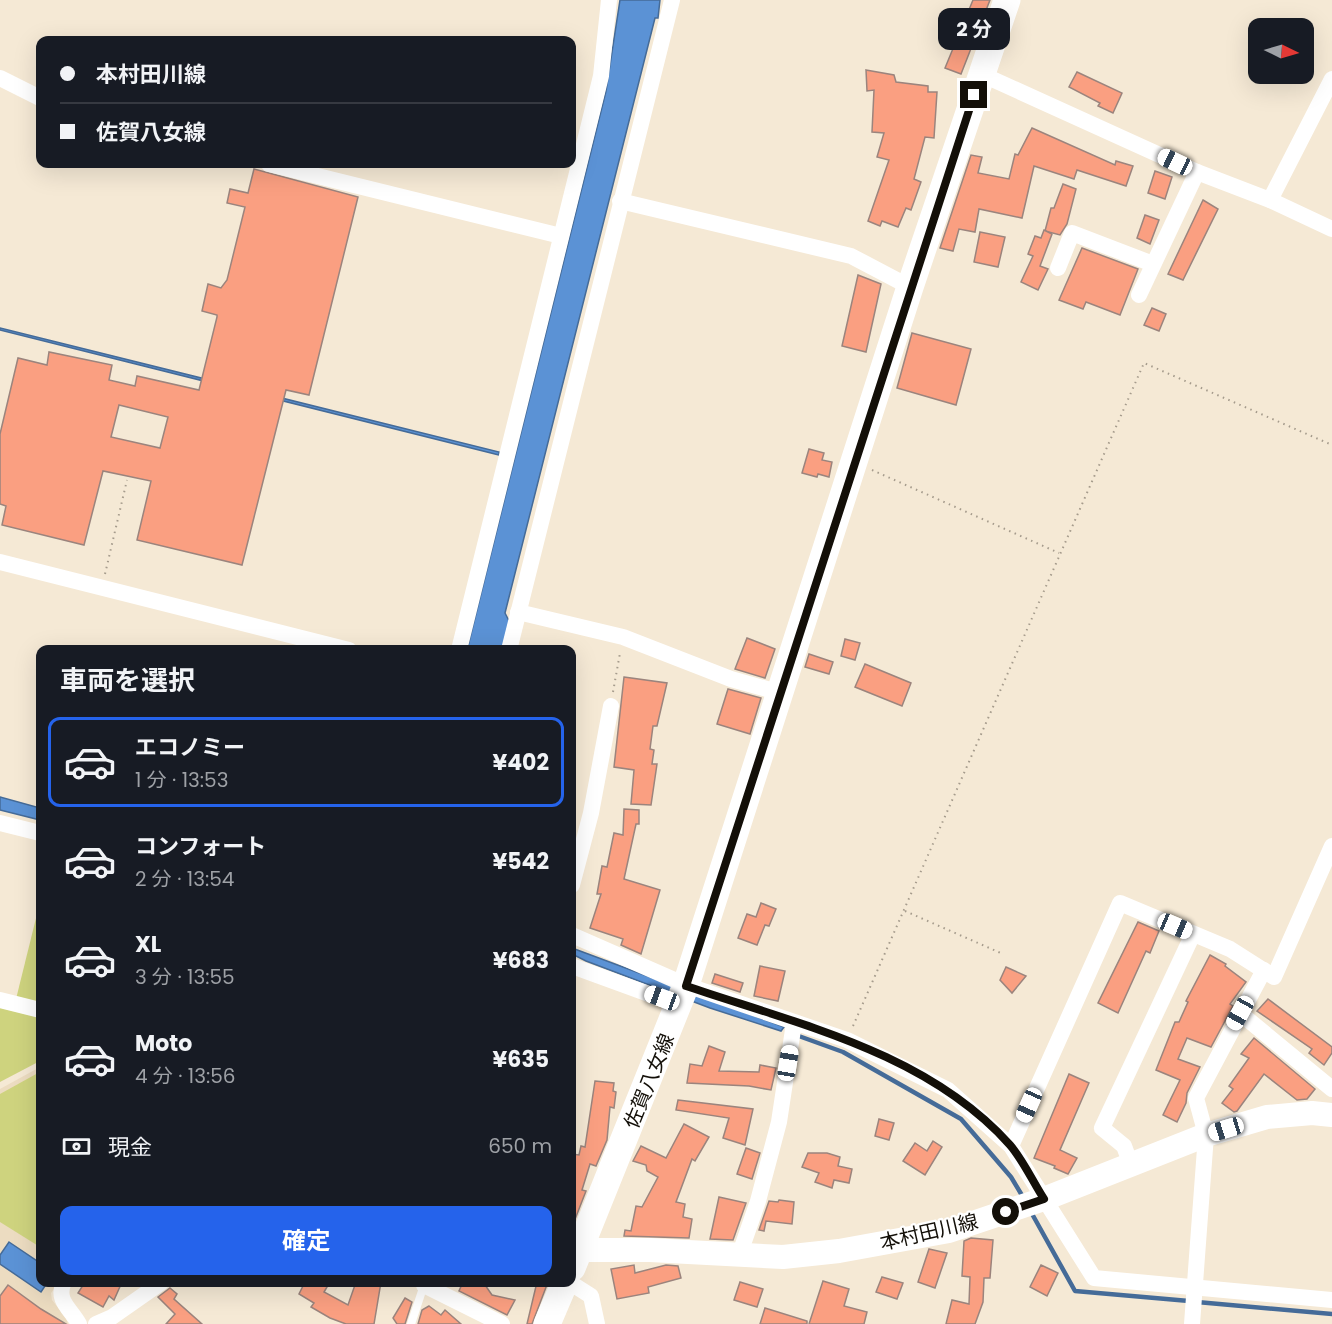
<!DOCTYPE html>
<html lang="ja">
<meta charset="utf-8">
<style>
:root{--surface:#171b24;--page:#20242c;--text:#f1f3f6;--muted:#9ea1a6;--line:#363941;--accent:#2563eb}
body{margin:0;font-family:Poppins,"Noto Sans JP",sans-serif;background:var(--page);color:var(--text);height:100vh;display:flex;flex-direction:column;font-size:22px;white-space:nowrap}
*{box-sizing:border-box;margin:0}
p{font-size:20px;color:var(--muted)}
.icon{flex:none;width:33px;height:33px;fill:none;stroke:currentColor;stroke-width:2;stroke-linecap:round;stroke-linejoin:round}
.map{position:relative;flex:1;overflow:hidden}
.drawer{position:absolute;left:36px;top:645px;width:540px;height:642px;display:flex;flex-direction:column;background:var(--surface);border-radius:12px;box-shadow:0 6px 24px #0002}
.drawer>*{flex:none}
.guide{position:absolute;left:36px;top:36px;width:540px;height:132px;border-radius:12px;box-shadow:0 6px 24px #0002;display:grid;align-content:center;height:132px;padding:0 24px;background:var(--surface)}
.needle{width:39px;rotate:95deg}
.fabs{position:absolute;left:1248px;top:18px;display:grid;gap:12px}
.fabs a{display:grid;place-items:center;width:66px;height:66px;border-radius:12px;background:var(--surface);box-shadow:0 6px 24px #0002;font-size:30px}
.end{position:absolute;width:27px;height:27px;margin:-14px;border:8px solid #130f08;background:#fff;box-shadow:0 0 0 3px #fff}
.from{border-radius:50%}
.bubble{position:absolute;height:42px;border-radius:12px;background:var(--surface);box-shadow:0 6px 24px #0002;font-size:20px;font-weight:700;line-height:42px;text-align:center}
.car{position:absolute;width:18px;height:36px;margin:-18px -9px;border-radius:8px;box-shadow:0 0 4px 2px #0007;background:linear-gradient(#fff 24%,#345 0 40%,#fff 0 76%,#345 0 86%,#fff 0)}
.guide b{display:flex;align-items:center;gap:21px;height:57px;font-size:22px}
.guide b+b{border-top:2px solid var(--line)}
.guide i{width:15px;height:15px;background:var(--text)}
ul{padding:0;list-style:none}
li{display:flex;align-items:center;gap:18px;height:90px;margin:0 12px 9px;padding:0 12px;border:3px solid transparent;border-radius:12px}
li div{flex:1}
li b{display:block;font-size:22px}
li em{font-style:normal;font-weight:700}
li.current{border-color:var(--accent)}
li>.icon{width:54px;height:54px;stroke-width:1.5}
h2{padding:0 24px;font-size:27px;line-height:72px}
.pay{display:flex;align-items:center;gap:15px;height:66px;padding:0 24px;font-size:22px}
.pay p{margin-inline-start:auto}
.button{display:flex;gap:12px;margin-top:auto;padding:12px 24px}
.button a{flex:1;height:69px;border-radius:12px;background:var(--accent);color:#fff;font-size:24px;font-weight:700;line-height:69px;text-align:center}
.map>svg:first-child{display:block}
.built{fill:#ecdcc1}
.green{fill:#ced37e}
.water{fill:#5b92d5;stroke:#456b98;stroke-width:1.5}
.lines{fill:none;stroke-linecap:round;stroke-linejoin:round}
.stream{stroke:#456b98;stroke-width:4.5}
.building{fill:#fa9f81;stroke:#9b847d;stroke-width:1.5;fill-rule:evenodd}
.path{stroke:#a59b8c;stroke-width:2;stroke-dasharray:1.5 4.5;stroke-linecap:butt}
.lane{stroke:#fff;stroke-width:8}
.street{stroke:#fff;stroke-width:16}
.secondary{stroke:#fff;stroke-width:24}
.primary{stroke:#fff;stroke-width:27}
.route{stroke:#130f08;stroke-width:8}
.labels{text-anchor:middle;dominant-baseline:central;stroke-width:4.5;stroke-linejoin:round;paint-order:stroke}
.street-label{font-size:20px;fill:#130f08;stroke:#fff}
</style>
<div class="map">
<svg width="1332" height="1324" viewBox="0 0 1332 1324">
<rect width="100%" height="100%" fill="#f5e9d5"/>
<polygon class="built" points="40,1067 40,1282 58,1283 51,1293 52,1300 66,1318 68,1324 0,1324 0,1089"/>
<g class="green">
<polygon points="40,902 40,1005 16,999"/>
<polygon points="0,1006 40,1016 40,1061 0,1082"/>
<polygon points="38,1073 40,1075 40,1247 0,1222 0,1094"/>
</g>
<g class="water">
<polygon points="620,0 660,0 658,18 655,18 505,613 510,623 503,649 467,650 606,91"/>
<polygon points="0,328 499,452 499,455 0,330"/>
<polygon points="0,797 40,808 40,820 0,810"/>
<polygon points="572,948 784,1027 781,1031 710,1008 586,961 572,954"/>
<polygon points="9,1242 40,1263 40,1282 47,1283 41,1292 0,1264 0,1255"/>
</g>
<g class="lines">
<g class="stream">
<polyline points="796,1035 843,1052 961,1119 1011,1177 1023,1197"/>
<polyline points="1031,1212 1075,1291 1189,1301"/>
<polyline points="1197,1302 1332,1314"/>
</g>
</g>
<g class="building">
<polygon points="973,0 990,0 961,74 945,68"/>
<polygon points="866,70 894,75 896,82 928,86 928,92 937,92 934,138 925,137 914,179 921,182 911,210 906,208 898,227 882,221 880,226 868,221 889,160 877,157 884,133 872,132 874,90 867,91"/>
<polygon points="1077,72 1122,93 1113,113 1098,106 1100,103 1069,87"/>
<polygon points="1032,128 1115,165 1116,161 1133,166 1126,186 1077,170 1074,179 1034,166 1022,218 979,209 975,232 959,229 953,251 940,248 971,155 982,157 978,173 1009,179 1015,154 1018,155"/>
<path d="M254,169L358,197L309,395L286,390L242,565L137,540L151,481L103,471L84,545L2,525L6,506L0,504V434L18,358L47,365L49,352L112,365L109,380L135,386L137,376L199,390L217,317V315L202,311L208,284L221,288L227,280L245,207L227,203L230,189L248,193ZM119,405L168,417L160,448L111,437Z"/>
<polygon points="1155,171 1172,177 1165,199 1148,193"/>
<polygon points="1063,184 1076,189 1067,224 1060,235 1045,231 1051,208 1054,208"/>
<polygon points="1203,200 1218,209 1183,280 1168,274"/>
<polygon points="1145,215 1159,220 1150,244 1137,238"/>
<polygon points="1044,230 1052,234 1040,266 1048,269 1038,290 1021,282 1033,256 1028,254 1035,236 1041,238"/>
<polygon points="980,232 1005,237 998,267 974,262"/>
<polygon points="1082,248 1138,269 1120,315 1086,302 1083,309 1059,300"/>
<polygon points="858,275 881,284 866,352 842,346"/>
<polygon points="1152,308 1166,314 1159,331 1144,325"/>
<polygon points="912,333 971,349 956,405 897,388"/>
<polygon points="809,449 824,453 822,460 832,462 829,477 818,474 817,477 802,473"/>
<polygon points="747,638 775,649 765,678 735,669"/>
<polygon points="845,639 860,643 855,660 841,656"/>
<polygon points="809,654 833,662 829,674 805,667"/>
<polygon points="865,664 911,683 902,706 855,687"/>
<polygon points="624,677 667,683 657,726 653,726 650,749 654,750 652,764 657,764 651,805 631,804 634,770 614,767"/>
<polygon points="728,689 761,698 750,734 717,724"/>
<polygon points="624,809 639,810 639,824 636,824 624,879 660,890 641,954 621,945 623,939 590,928 601,894 597,894 602,866 607,867 614,833 623,835"/>
<polygon points="761,903 776,909 769,926 765,925 757,945 738,938 747,914 756,917"/>
<polygon points="1138,922 1159,931 1150,953 1146,951 1118,1013 1098,1003"/>
<polygon points="1210,955 1226,964 1225,966 1246,982 1230,1004 1233,1006 1211,1047 1187,1038 1178,1059 1200,1067 1187,1093 1186,1103 1177,1122 1163,1115 1180,1080 1156,1070 1175,1022 1179,1022 1188,1002 1186,1001"/>
<polygon points="760,966 785,971 778,1001 754,996"/>
<polygon points="1006,967 1026,976 1012,993 1000,980"/>
<polygon points="715,974 743,983 740,992 712,983"/>
<polygon points="1268,999 1332,1047 1332,1053 1324,1065 1309,1053 1312,1049 1257,1011"/>
<polygon points="1254,1038 1315,1089 1307,1099 1297,1100 1264,1074 1237,1111 1234,1112 1222,1103 1233,1089 1229,1086 1249,1058 1241,1054"/>
<polygon points="709,1046 725,1052 719,1071 759,1072 760,1065 776,1068 771,1090 749,1086 687,1083 690,1064 702,1066"/>
<polygon points="1069,1074 1089,1083 1060,1150 1077,1158 1068,1174 1054,1168 1055,1166 1034,1158"/>
<polygon points="595,1081 614,1083 613,1091 616,1092 614,1108 610,1107 607,1140 596,1166 590,1164 582,1190 586,1191 572,1227 572,1154 579,1155 581,1146 585,1147"/>
<polygon points="678,1100 753,1109 745,1145 723,1138 729,1118 676,1110"/>
<polygon points="879,1119 894,1123 889,1140 875,1136"/>
<polygon points="684,1124 709,1137 695,1161 692,1159 676,1202 685,1204 683,1217 692,1219 689,1238 624,1236 625,1230 631,1231 636,1206 642,1207 658,1177 647,1171 646,1165 633,1161 641,1146 666,1158"/>
<polygon points="933,1141 942,1147 925,1175 903,1161 915,1143 927,1151"/>
<polygon points="746,1148 760,1153 752,1179 737,1174"/>
<polygon points="808,1153 827,1153 840,1157 838,1166 852,1169 849,1183 834,1180 832,1188 815,1182 819,1173 802,1167"/>
<polygon points="719,1197 746,1203 733,1240 710,1239"/>
<polygon points="779,1200 794,1202 792,1224 766,1221 764,1231 759,1230 769,1201 778,1202"/>
<polygon points="971,1238 993,1240 990,1278 984,1278 983,1302 975,1324 946,1324 952,1300 969,1304 970,1277 962,1276 964,1241"/>
<polygon points="929,1249 947,1253 935,1288 918,1282"/>
<polygon points="634,1265 635,1273 666,1265 678,1266 681,1278 648,1287 649,1293 617,1299 611,1269"/>
<polygon points="1041,1265 1058,1273 1047,1296 1030,1287"/>
<polygon points="882,1277 903,1283 897,1299 876,1292"/>
<polygon points="823,1281 849,1289 844,1306 867,1312 864,1324 809,1324"/>
<polygon points="85,1282 122,1282 114,1300 109,1296 103,1307 78,1293"/>
<polygon points="305,1282 330,1282 324,1292 348,1305 356,1282 381,1282 374,1324 346,1324 330,1318 311,1307 314,1303 299,1294"/>
<polygon points="463,1282 483,1282 492,1295 515,1300 507,1315 459,1291"/>
<polygon points="537,1282 548,1282 532,1324 527,1324"/>
<polygon points="740,1282 763,1289 757,1307 734,1300"/>
<polygon points="8,1285 41,1309 66,1324 0,1324 0,1296"/>
<polygon points="170,1288 177,1294 174,1299 202,1324 166,1324 175,1314 158,1297"/>
<polygon points="405,1298 412,1302 405,1324 397,1324 393,1318"/>
<polygon points="429,1306 441,1315 445,1310 461,1324 418,1324 422,1310"/>
<polygon points="765,1308 807,1321 807,1324 760,1324"/>
</g>
<g class="lines">
<g class="path">
<polyline points="872,470 1059,553"/>
<polyline points="105,574 127,480"/>
<polyline points="613,692 620,653"/>
<polyline points="905,911 1003,954"/>
<polyline points="853,1026 1144,363 1332,445"/>
</g>
<polyline class="lane" points="411,1324 424,1285 422,1285"/>
<g class="street">
<polyline points="981,74 1197,172 1270,200 1332,229"/>
<polyline points="0,78 40,98"/>
<polyline points="269,164 561,236"/>
<polyline points="1270,200 1332,79"/>
<polyline points="620,201 851,256 910,287"/>
<polyline points="1058,268 1072,233 1153,264"/>
<polyline points="1139,295 1197,172"/>
<polyline points="0,562 349,650"/>
<polyline points="518,612 623,637 731,679 781,693"/>
<polyline points="459,650 601,76 609,0"/>
<polyline points="509,650 672,0"/>
<polyline points="0,823 40,833"/>
<polyline points="572,885 591,813 611,706"/>
<polyline points="572,935 686,985 847,1040 948,1090 1011,1146 1094,1278 1332,1300"/>
<polyline points="572,966 679,1005"/>
<polyline points="0,1000 40,1010"/>
<polyline points="1240,1013 1332,1089"/>
<polyline points="1011,1146 1120,903 1230,949 1274,977 1332,846"/>
<polyline points="1131,1165 1124,1146 1102,1128 1193,934"/>
<polyline points="739,1256 758,1201 779,1122 794,1023"/>
<path d="M64,1282C55,1300 71,1309 79,1324"/>
<polyline points="424,1282 424,1285 502,1324"/>
<polyline points="569,1282 591,1296 597,1324"/>
<polyline points="96,1324 112,1317 162,1282"/>
<polyline points="1192,1324 1206,1135 1196,1098 1264,970"/>
</g>
<polyline class="secondary" points="580,1250 650,1250 783,1257 839,1251 949,1231 1044,1199 1206,1135 1267,1117 1312,1113 1332,1115"/>
<g class="primary">
<polyline points="572,1268 686,985 910,287 1007,0"/>
<polyline points="547,1324 565,1282"/>
</g>
</g>
<g class="lines">
<path class="route" d="M974,95L686,986C798,1024 928,1053 1010,1145C1023,1160 1033,1182 1044,1199L1006,1212"/>
</g>
<g class="labels">
<g class="street-label">
<text transform="translate(649 1081) rotate(-68)">佐賀八女線</text>
<text transform="translate(929 1232) rotate(-13)">本村田川線</text>
</g>
</g>
</svg>
<div class="fabs">
<a><svg class="needle" viewBox="-14 -14 28 28"><path d="M0-13l5 13h-10z" fill="#e53935"/><path d="M0 13l5-13h-10z" fill="#9ea1a6"/></svg></a>
</div>
<i class="end from" style="left:1006px;top:1212px"></i>
<i class="end" style="left:974px;top:95px"></i>
<div class="bubble" style="left:938px;top:8px;width:72px">2 分</div>
<i class="car" style="left:1175px;top:162px;rotate:295deg"></i>
<i class="car" style="left:1175px;top:926px;rotate:113deg"></i>
<i class="car" style="left:662px;top:998px;rotate:290deg"></i>
<i class="car" style="left:1240px;top:1013px;rotate:209deg"></i>
<i class="car" style="left:788px;top:1063px;rotate:9deg"></i>
<i class="car" style="left:1029px;top:1105px;rotate:204deg"></i>
<i class="car" style="left:1226px;top:1129px;rotate:253deg"></i>
<div class="guide">
<b><i class="from"></i>本村田川線</b>
<b><i></i>佐賀八女線</b>
</div>
<section class="drawer">
<h2>車両を選択</h2>
<ul>
<li class="current"><svg class="icon" aria-label="car" viewBox="0 0 24 24"><path d="M5 17H2v-5l4-1 3-4h7l3 4 3 1v5h-3M9 17h6M6 11h13"/><circle cx="7" cy="17" r="2"/><circle cx="17" cy="17" r="2"/></svg><div><b>エコノミー</b><p>1 分 · 13:53</p></div><em>¥402</em></li>
<li><svg class="icon" aria-label="car" viewBox="0 0 24 24"><path d="M5 17H2v-5l4-1 3-4h7l3 4 3 1v5h-3M9 17h6M6 11h13"/><circle cx="7" cy="17" r="2"/><circle cx="17" cy="17" r="2"/></svg><div><b>コンフォート</b><p>2 分 · 13:54</p></div><em>¥542</em></li>
<li><svg class="icon" aria-label="car" viewBox="0 0 24 24"><path d="M5 17H2v-5l4-1 3-4h7l3 4 3 1v5h-3M9 17h6M6 11h13"/><circle cx="7" cy="17" r="2"/><circle cx="17" cy="17" r="2"/></svg><div><b>XL</b><p>3 分 · 13:55</p></div><em>¥683</em></li>
<li><svg class="icon" aria-label="car" viewBox="0 0 24 24"><path d="M5 17H2v-5l4-1 3-4h7l3 4 3 1v5h-3M9 17h6M6 11h13"/><circle cx="7" cy="17" r="2"/><circle cx="17" cy="17" r="2"/></svg><div><b>Moto</b><p>4 分 · 13:56</p></div><em>¥635</em></li>
</ul>
<div class="pay"><svg class="icon" aria-label="cash" viewBox="0 0 24 24"><path d="M3 7h18v10H3z"/><circle cx="12" cy="12" r="2"/></svg>現金<p>650 m</p></div>
<div class="button"><a>確定</a></div>
</section>
</div>
